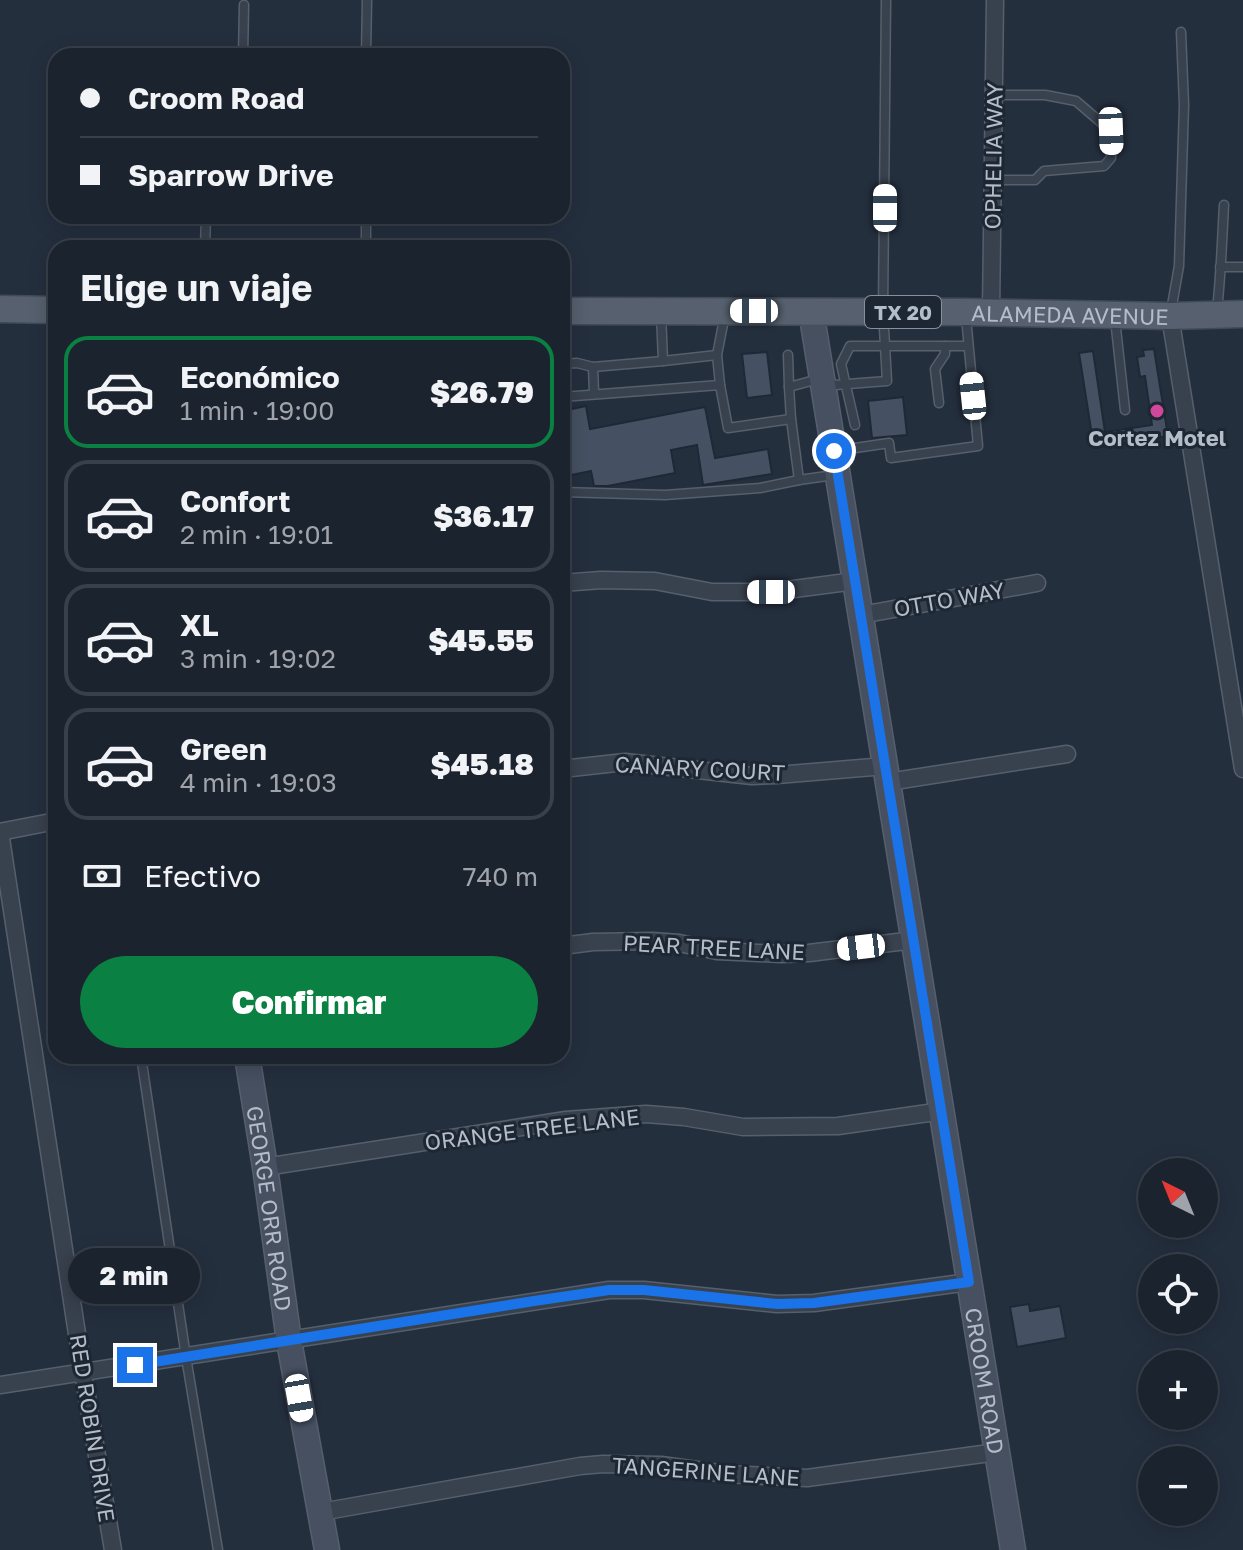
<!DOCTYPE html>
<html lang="es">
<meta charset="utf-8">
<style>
:root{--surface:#1b232e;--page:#242b36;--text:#f1f3f6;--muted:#a0a4aa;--line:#39404a;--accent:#0b8043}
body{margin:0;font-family:"Golos Text",sans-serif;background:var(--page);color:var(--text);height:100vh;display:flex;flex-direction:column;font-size:30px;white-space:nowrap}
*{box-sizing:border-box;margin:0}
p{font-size:26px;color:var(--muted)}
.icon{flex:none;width:44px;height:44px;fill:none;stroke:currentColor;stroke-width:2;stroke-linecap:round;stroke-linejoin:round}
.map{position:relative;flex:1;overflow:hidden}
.details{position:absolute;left:48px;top:240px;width:522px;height:824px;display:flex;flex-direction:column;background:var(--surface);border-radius:24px;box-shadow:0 4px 20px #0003,0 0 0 2px var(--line)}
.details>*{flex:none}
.hud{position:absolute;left:48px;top:48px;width:522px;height:176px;border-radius:24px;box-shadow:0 4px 20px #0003,0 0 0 2px var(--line);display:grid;align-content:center;height:176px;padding:0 32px;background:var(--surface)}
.needle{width:52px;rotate:317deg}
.tools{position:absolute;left:1138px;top:1158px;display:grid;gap:16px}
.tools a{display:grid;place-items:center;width:80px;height:80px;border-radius:50%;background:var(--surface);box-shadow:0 4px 20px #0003,0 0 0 2px var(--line);font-size:40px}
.end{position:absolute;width:36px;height:36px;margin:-18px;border:10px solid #1a73e8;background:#fff;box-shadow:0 0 0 4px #fff}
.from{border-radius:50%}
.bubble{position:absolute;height:56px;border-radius:28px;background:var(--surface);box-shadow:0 4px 20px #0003,0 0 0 2px var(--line);font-size:26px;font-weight:800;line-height:56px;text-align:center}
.car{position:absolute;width:24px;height:48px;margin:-24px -12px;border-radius:10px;box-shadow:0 0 6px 2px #0007;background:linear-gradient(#fff 24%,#345 0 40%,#fff 0 76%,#345 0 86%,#fff 0)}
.hud b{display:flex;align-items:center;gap:28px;height:76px;font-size:30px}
.hud b+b{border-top:2px solid var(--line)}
.hud i{width:20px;height:20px;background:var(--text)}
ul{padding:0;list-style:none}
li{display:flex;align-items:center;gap:24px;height:112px;margin:0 16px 12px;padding:0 16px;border:4px solid var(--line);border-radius:24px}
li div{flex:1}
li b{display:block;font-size:30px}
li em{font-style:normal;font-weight:800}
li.on{border-color:var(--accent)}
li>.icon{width:72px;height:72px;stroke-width:1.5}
h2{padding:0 32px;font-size:36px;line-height:96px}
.pay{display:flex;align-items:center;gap:20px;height:88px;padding:0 32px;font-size:30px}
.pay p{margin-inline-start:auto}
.cta{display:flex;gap:16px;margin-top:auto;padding:16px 32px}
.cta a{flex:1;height:92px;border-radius:48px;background:var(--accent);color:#fff;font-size:32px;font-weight:800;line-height:92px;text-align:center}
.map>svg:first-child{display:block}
.building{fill:#455162;stroke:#1f2835;stroke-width:2}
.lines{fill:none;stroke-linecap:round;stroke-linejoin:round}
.lane-casing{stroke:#565f6c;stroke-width:11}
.street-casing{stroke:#565f6c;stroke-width:19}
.secondary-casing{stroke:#565f6c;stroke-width:27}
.primary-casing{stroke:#414a57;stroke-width:29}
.lane{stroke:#38414e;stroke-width:8}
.street{stroke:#38414e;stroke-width:16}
.secondary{stroke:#465061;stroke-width:24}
.primary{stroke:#56606e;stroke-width:26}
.route{stroke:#1a73e8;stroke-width:10}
.hotel-dot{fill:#d1479c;stroke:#1d2633;stroke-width:3}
.labels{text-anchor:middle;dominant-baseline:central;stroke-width:6;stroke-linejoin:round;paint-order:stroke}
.shield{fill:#1d2633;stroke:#878f9c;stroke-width:2}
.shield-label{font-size:20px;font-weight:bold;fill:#b4bcc9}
.street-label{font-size:22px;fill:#b4bcc9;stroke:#1d2633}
.poi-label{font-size:22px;font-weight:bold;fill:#b4bcc9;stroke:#1d2633}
</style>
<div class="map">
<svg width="1243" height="1550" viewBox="0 0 1243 1550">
<rect width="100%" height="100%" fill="#242f3e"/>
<g class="building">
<polygon points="1154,349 1168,436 1094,448 1079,353 1093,351 1105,432 1152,425 1145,376 1140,377 1137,357 1144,356 1143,350"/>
<polygon points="767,352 772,395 747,398 742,354"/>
<polygon points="903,397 907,435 872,438 868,401"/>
<polygon points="586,406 590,429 705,407 715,458 768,449 772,474 703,485 697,445 671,450 675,473 608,486 594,486 591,471 562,477 562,411"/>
<polygon points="1029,1304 1030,1311 1060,1306 1066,1338 1017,1347 1010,1307"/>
</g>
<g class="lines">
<defs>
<g id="lane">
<polyline points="243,56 244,5"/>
<polyline points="366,56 367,0"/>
<polyline points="993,95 1045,95 1076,101 1111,131 1111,158 1104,166 1044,171 1035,180 993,180"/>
<polyline points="205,248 206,216"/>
<polyline points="366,248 366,216"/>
<polyline points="1220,267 1243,267"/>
<path d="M1217,310C1221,275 1222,240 1224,205"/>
<polyline points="1171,311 1179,266 1184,105 1181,32"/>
<polyline points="661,314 663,361"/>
<polyline points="1115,319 1125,410"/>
<polyline points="788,355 789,387"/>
<polyline points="562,364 577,363 593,367 663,361 717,355"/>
<polyline points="593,367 594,393"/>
<polyline points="720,385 717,355 725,314"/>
<polyline points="562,397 720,385 728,428 791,419 799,480 834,475"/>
<polyline points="939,403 935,369 945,354 945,346"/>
<polyline points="791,419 789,387 822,378 835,385 887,381 883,311 886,0"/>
<polyline points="855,425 841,364 850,346 968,346"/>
<polyline points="835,451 889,443 891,458 978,446 966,317"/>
<polyline points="562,492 665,495 760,488 799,480"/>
<polyline points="141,1056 186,1357 218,1550"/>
</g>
<g id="street">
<polyline points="991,312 995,0"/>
<polyline points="1170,316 1243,769"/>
<polyline points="562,583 601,580 655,581 712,592 771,592 855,581"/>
<polyline points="861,615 1037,583"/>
<polyline points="562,769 625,762 752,776 777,775 885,766"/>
<polyline points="888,782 1067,754"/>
<polyline points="0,832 83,1373 113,1550"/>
<polyline points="0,832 56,821"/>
<polyline points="562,946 593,942 652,941 679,943 717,951 781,954 809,953 914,940"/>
<polyline points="265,1167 566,1120 646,1114 684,1117 743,1127 838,1126 942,1111"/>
<polyline points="0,1385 609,1290 644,1290 777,1304 814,1303 969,1282"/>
<polyline points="321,1512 580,1466 603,1464 661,1465 726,1474 807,1478 997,1452"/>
</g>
<g id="secondary">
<path id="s1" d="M811,311L1013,1550"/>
<path id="s2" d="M247,1056L265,1167L289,1341L327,1550"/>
</g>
<g id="primary">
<polyline points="0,309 56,310"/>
<path id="s3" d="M562,311L966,312L1170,316L1243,314"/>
</g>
</defs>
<use href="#lane" class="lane-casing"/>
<use href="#street" class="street-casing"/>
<use href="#secondary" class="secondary-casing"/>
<use href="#primary" class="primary-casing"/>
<use href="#lane" class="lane"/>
<use href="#street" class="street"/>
<use href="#secondary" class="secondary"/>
<use href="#primary" class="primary"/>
</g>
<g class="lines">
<polyline class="route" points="135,1365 534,1301 609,1290 644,1290 777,1304 814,1303 969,1282 834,451"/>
</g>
<circle class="hotel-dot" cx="1157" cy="411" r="8"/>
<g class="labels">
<rect class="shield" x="865" y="296" width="76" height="32" rx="6"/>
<g class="shield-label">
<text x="903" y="312">TX 20</text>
</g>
<g class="street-label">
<text transform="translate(993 156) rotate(-89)">OPHELIA WAY</text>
<text stroke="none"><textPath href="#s3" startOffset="508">ALAMEDA AVENUE</textPath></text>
<text transform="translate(949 599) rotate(-10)">OTTO WAY</text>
<text transform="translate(700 768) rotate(3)">CANARY COURT</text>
<text transform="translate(714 947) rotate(3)">PEAR TREE LANE</text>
<text transform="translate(532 1129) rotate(-7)">ORANGE TREE LANE</text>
<text stroke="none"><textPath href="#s2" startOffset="154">GEORGE ORR ROAD</textPath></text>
<text stroke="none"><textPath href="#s1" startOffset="1084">CROOM ROAD</textPath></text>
<text transform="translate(93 1428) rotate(81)">RED ROBIN DRIVE</text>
<text transform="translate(706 1471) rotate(4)">TANGERINE LANE</text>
</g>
<g class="poi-label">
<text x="1157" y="437">Cortez Motel</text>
</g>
</g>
</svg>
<div class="tools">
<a><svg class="needle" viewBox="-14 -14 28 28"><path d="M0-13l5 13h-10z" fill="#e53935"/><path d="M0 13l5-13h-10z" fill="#a0a4aa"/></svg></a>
<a><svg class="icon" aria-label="locate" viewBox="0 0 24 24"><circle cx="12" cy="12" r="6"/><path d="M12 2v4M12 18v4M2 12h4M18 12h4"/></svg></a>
<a>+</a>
<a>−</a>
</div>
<i class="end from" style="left:834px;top:451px"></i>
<i class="end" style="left:135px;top:1365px"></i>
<div class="bubble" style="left:68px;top:1248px;width:132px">2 min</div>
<i class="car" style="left:1111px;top:131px;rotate:178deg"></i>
<i class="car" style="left:885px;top:208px;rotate:0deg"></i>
<i class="car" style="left:754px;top:311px;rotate:270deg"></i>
<i class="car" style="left:973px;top:396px;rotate:354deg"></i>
<i class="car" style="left:771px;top:592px;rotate:270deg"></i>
<i class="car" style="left:861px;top:947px;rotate:263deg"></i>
<i class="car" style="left:299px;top:1398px;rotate:170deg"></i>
<div class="hud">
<b><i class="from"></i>Croom Road</b>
<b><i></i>Sparrow Drive</b>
</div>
<section class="details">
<h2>Elige un viaje</h2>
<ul>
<li class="on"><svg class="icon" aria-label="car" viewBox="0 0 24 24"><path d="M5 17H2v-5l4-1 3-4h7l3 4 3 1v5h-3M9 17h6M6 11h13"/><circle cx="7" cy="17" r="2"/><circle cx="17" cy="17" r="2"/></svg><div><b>Económico</b><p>1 min · 19:00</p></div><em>$26.79</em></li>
<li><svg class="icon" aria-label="car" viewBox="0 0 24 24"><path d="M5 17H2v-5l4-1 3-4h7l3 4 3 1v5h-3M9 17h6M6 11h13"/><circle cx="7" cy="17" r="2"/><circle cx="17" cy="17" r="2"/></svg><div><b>Confort</b><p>2 min · 19:01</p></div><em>$36.17</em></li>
<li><svg class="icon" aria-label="car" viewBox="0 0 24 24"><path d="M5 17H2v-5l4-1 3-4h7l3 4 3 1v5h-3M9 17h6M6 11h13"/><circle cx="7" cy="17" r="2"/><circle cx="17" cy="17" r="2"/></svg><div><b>XL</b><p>3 min · 19:02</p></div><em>$45.55</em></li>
<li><svg class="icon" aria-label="car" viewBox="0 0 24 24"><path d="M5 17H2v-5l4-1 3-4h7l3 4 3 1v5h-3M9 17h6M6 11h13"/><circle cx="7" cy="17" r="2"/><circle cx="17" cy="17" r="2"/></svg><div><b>Green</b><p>4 min · 19:03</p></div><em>$45.18</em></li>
</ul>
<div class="pay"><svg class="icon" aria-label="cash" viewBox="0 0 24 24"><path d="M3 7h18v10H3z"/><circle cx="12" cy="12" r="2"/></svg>Efectivo<p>740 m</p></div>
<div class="cta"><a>Confirmar</a></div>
</section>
</div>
